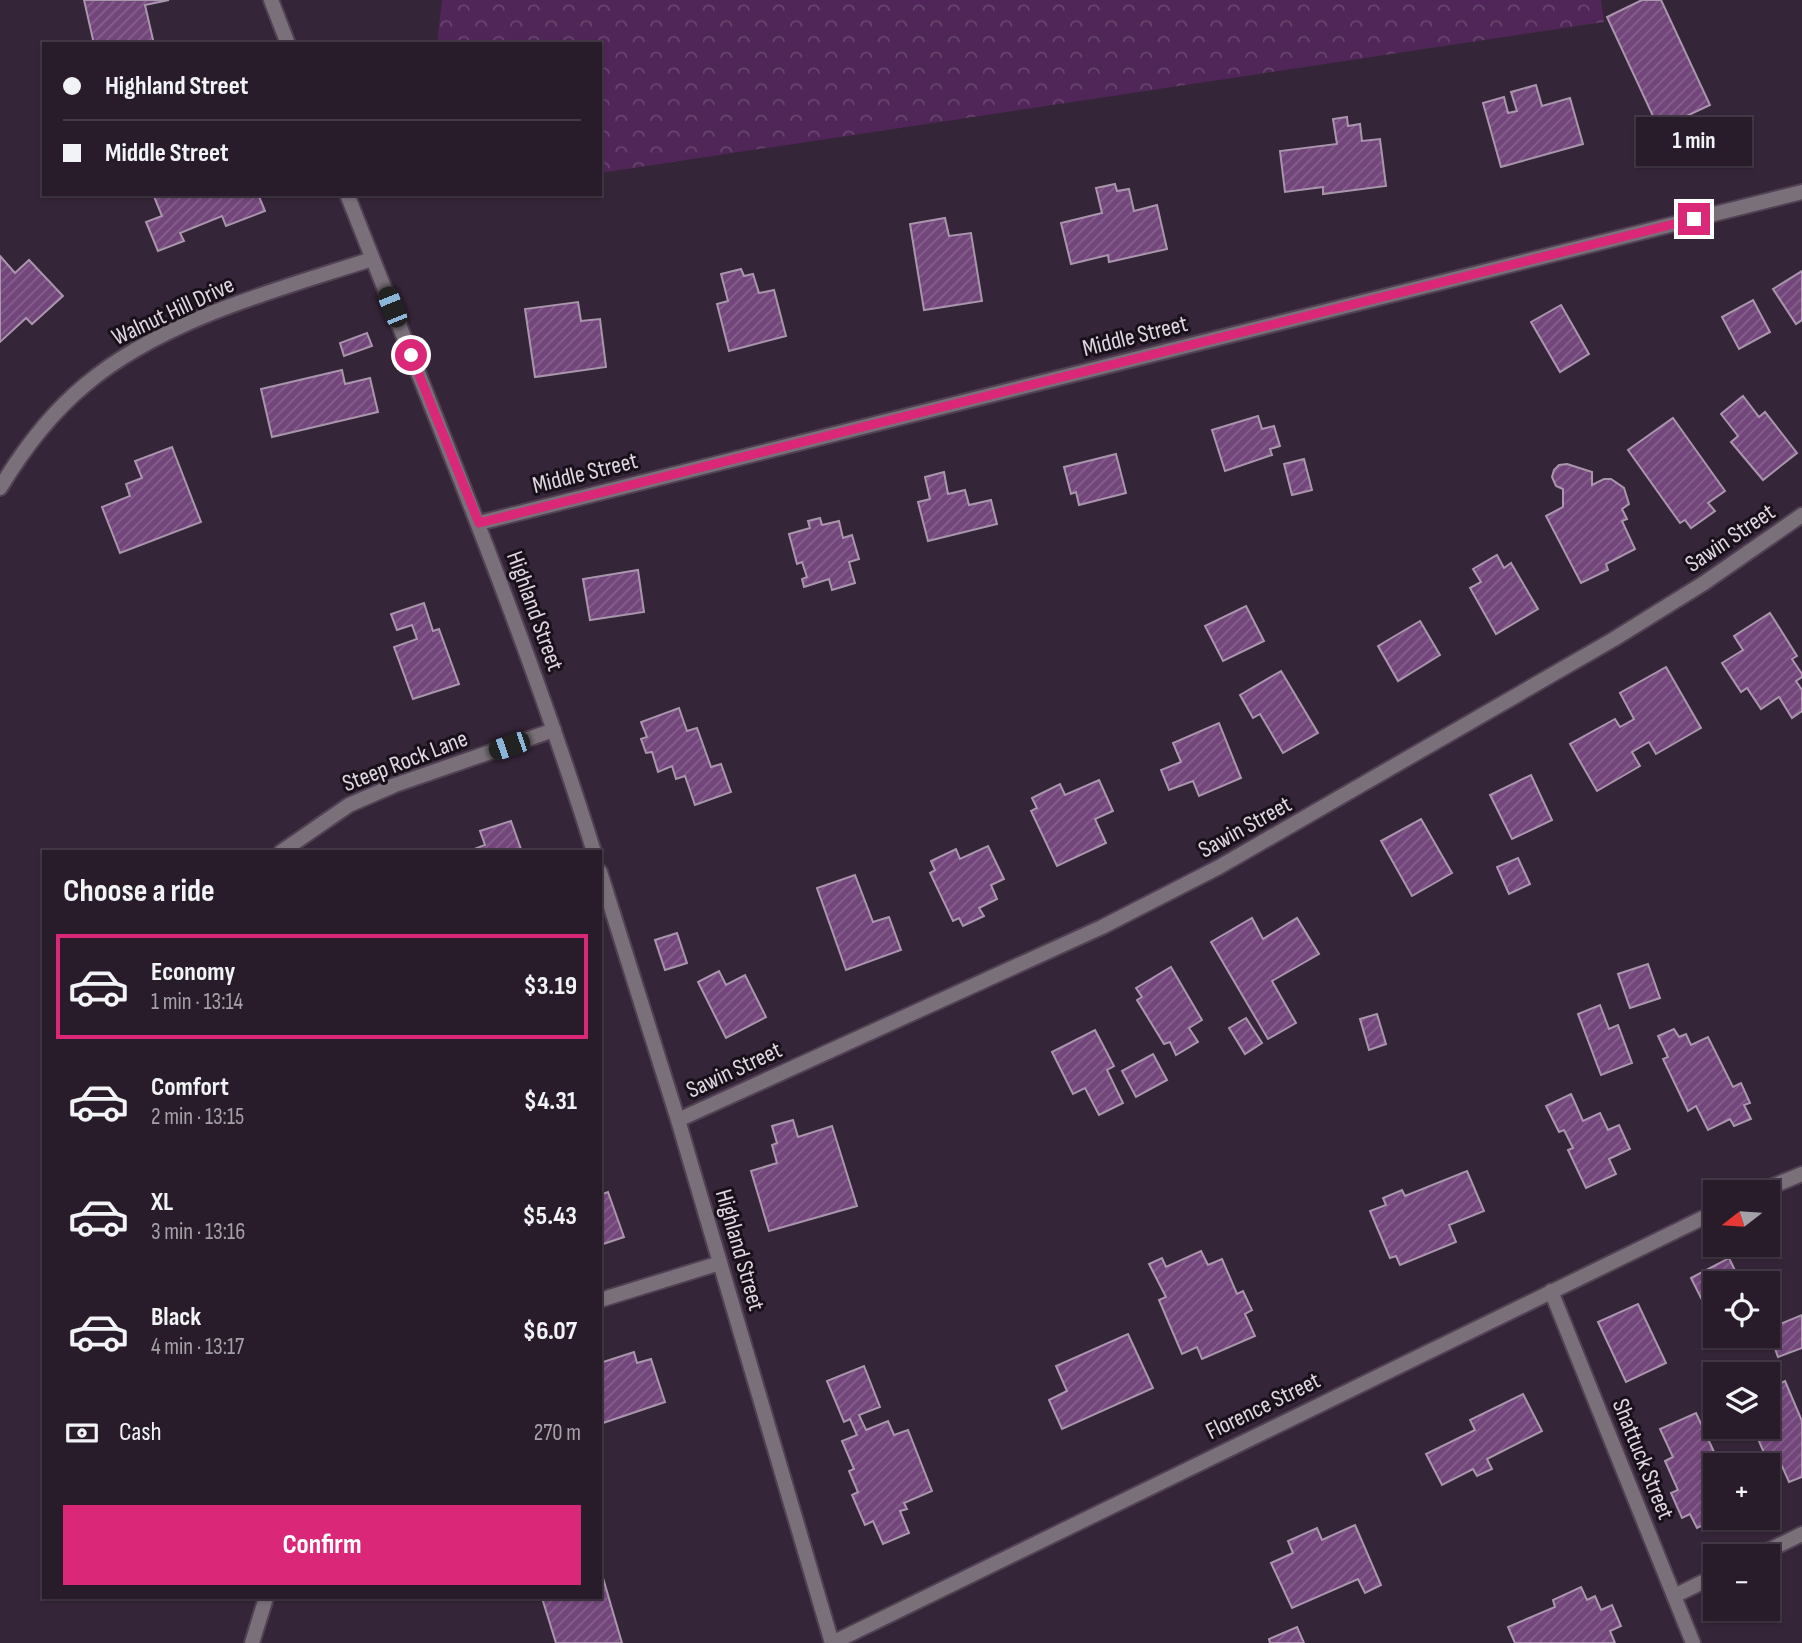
<!DOCTYPE html>
<meta charset="utf-8">
<style>
:root{--surface:#281c2a;--page:#342936;--text:#f1f3f6;--muted:#a5a1a8;--line:#443a47;--accent:#db2777}
body{margin:0;font-family:"Sofia Sans Condensed",sans-serif;background:var(--page);color:var(--text);height:100vh;display:flex;flex-direction:column;font-size:26px;white-space:nowrap}
*{box-sizing:border-box;margin:0}
p{font-size:23px;color:var(--muted)}
.icon{flex:none;width:38px;height:38px;fill:none;stroke:currentColor;stroke-width:2;stroke-linecap:round;stroke-linejoin:round}
.map{position:relative;flex:1;overflow:hidden}
.sheet{position:absolute;left:42px;top:850px;width:560px;height:749px;display:flex;flex-direction:column;background:var(--surface);border-radius:0px;box-shadow:0 2px 5px #0004,0 0 0 2px var(--line)}
.sheet>*{flex:none}
.hud{position:absolute;left:42px;top:42px;width:560px;height:154px;border-radius:0px;box-shadow:0 2px 5px #0004,0 0 0 2px var(--line);display:grid;align-content:center;height:154px;padding:0 21px;background:var(--surface)}
.needle{width:46px;rotate:253deg}
.buttons{position:absolute;left:1703px;top:1180px;display:grid;gap:14px}
.buttons a{display:grid;place-items:center;width:77px;height:77px;border-radius:0px;background:var(--surface);box-shadow:0 2px 5px #0004,0 0 0 2px var(--line);font-size:35px}
.end{position:absolute;width:32px;height:32px;margin:-16px;border:9px solid #db2777;background:#fff;box-shadow:0 0 0 4px #fff}
.from{border-radius:50%}
.bubble{position:absolute;height:49px;border-radius:0px;background:var(--surface);box-shadow:0 2px 5px #0004,0 0 0 2px var(--line);font-size:23px;font-weight:700;line-height:49px;text-align:center}
.car{position:absolute;width:21px;height:42px;margin:-21px -10px;border-radius:9px;box-shadow:0 0 5px 2px #0007;background:linear-gradient(#222 24%,#8ab4d8 0 40%,#222 0 76%,#8ab4d8 0 86%,#222 0)}
.hud b{display:flex;align-items:center;gap:24px;height:66px;font-size:26px}
.hud b+b{border-top:2px solid var(--line)}
.hud i{width:18px;height:18px;background:var(--text)}
ul{padding:0;list-style:none}
li{display:flex;align-items:center;gap:21px;height:105px;margin:0 14px 10px;padding:0 7px;border:4px solid transparent;border-radius:0px}
li div{flex:1}
li b{display:block;font-size:26px}
li em{font-style:normal;font-weight:700}
li.on{border-color:var(--accent)}
li>.icon{width:63px;height:63px;stroke-width:1.5}
h2{padding:0 21px;font-size:32px;line-height:84px}
.pay{display:flex;align-items:center;gap:18px;height:77px;padding:0 21px;font-size:26px}
.pay p{margin-inline-start:auto}
.cta{display:flex;gap:14px;margin-top:auto;padding:14px 21px}
.cta a{flex:1;height:80px;border-radius:0px;background:var(--accent);color:#fff;font-size:28px;font-weight:700;line-height:80px;text-align:center}
.map>svg:first-child{display:block}
.forest{fill:url(#forest-crowns)}
.building{fill:url(#building-hatch);stroke:#a996ad;stroke-width:2}
.lines{fill:none;stroke-linecap:round;stroke-linejoin:round}
.service-casing{stroke:#514153;stroke-width:18}
.minor-casing{stroke:#514153;stroke-width:18}
.service{stroke:#79707a;stroke-width:14}
.minor{stroke:#79707a;stroke-width:14}
.route{stroke:#db2777;stroke-width:9}
.labels{text-anchor:middle;dominant-baseline:central;stroke-width:6;stroke-linejoin:round;paint-order:stroke}
.street-label{font-size:24px;fill:#e1d7e3;stroke:#18111a}
</style>
<div class="map">
<svg width="1802" height="1643" viewBox="0 0 1802 1643">
<defs>
<pattern id="forest-crowns" width="20" height="18" patternUnits="userSpaceOnUse" patternTransform="scale(1.75)"><rect width="20" height="18" fill="#4f2657"/><path d="M2 6a3 3 0 1 1 6 0M12 15a3 3 0 1 1 6 0" fill="none" stroke="#68456f"/></pattern>
<pattern id="building-hatch" width="6" height="6" patternUnits="userSpaceOnUse" patternTransform="scale(1.75)"><rect width="6" height="6" fill="#72467a"/><path d="M-1 1l2-2M0 6l6-6M5 7l2-2" fill="none" stroke="#86608d"/></pattern>
</defs>
<rect width="100%" height="100%" fill="#352538"/>
<polygon class="forest" points="442,0 1601,0 1604,22 600,173 600,44 437,44"/>
<g class="building">
<polygon points="84,0 169,0 145,5 154,44 94,44"/>
<polygon points="1642,0 1661,0 1710,105 1659,129 1607,17"/>
<polygon points="1536,85 1542,106 1570,98 1583,144 1501,167 1483,103 1504,97 1508,113 1517,111 1511,92"/>
<polygon points="1347,117 1348,126 1360,124 1362,141 1380,139 1386,186 1323,194 1323,187 1285,192 1280,151 1337,144 1333,119"/>
<polygon points="1115,184 1117,191 1129,189 1134,211 1157,205 1167,249 1109,262 1108,255 1071,264 1061,223 1102,213 1096,188"/>
<polygon points="153,194 258,194 265,211 226,226 222,216 180,233 184,241 158,251 146,222 162,216"/>
<polygon points="945,218 949,236 971,233 982,301 924,310 910,224"/>
<polygon points="0,256 15,273 29,260 63,296 32,324 26,318 0,342"/>
<polygon points="741,269 744,276 753,274 759,293 774,290 786,336 729,351 717,304 728,301 721,274"/>
<polygon points="1802,271 1802,320 1796,324 1773,289"/>
<polygon points="1753,300 1770,332 1739,349 1722,317"/>
<polygon points="578,302 581,321 600,319 606,367 535,377 525,309"/>
<polygon points="1561,305 1589,354 1560,372 1531,322"/>
<polygon points="367,333 372,346 344,356 340,343"/>
<polygon points="342,370 345,384 370,378 378,412 272,437 261,389"/>
<polygon points="1743,396 1759,417 1765,412 1797,453 1763,480 1731,442 1738,436 1721,414"/>
<polygon points="1258,416 1262,429 1274,426 1280,446 1270,449 1272,455 1225,471 1212,430"/>
<polygon points="1673,418 1725,491 1708,503 1715,511 1691,528 1685,520 1680,523 1628,450"/>
<polygon points="172,447 201,522 120,553 102,507 130,496 126,484 142,478 135,461"/>
<polygon points="1116,454 1126,493 1079,505 1076,492 1071,494 1064,467"/>
<polygon points="1304,459 1312,490 1292,495 1284,464"/>
<polygon points="1567,464 1592,472 1592,485 1604,479 1611,479 1624,488 1629,504 1622,509 1627,519 1622,521 1635,549 1606,564 1608,570 1581,583 1546,516 1563,507 1563,489 1556,486 1552,477 1554,470 1559,465"/>
<polygon points="944,472 948,494 965,490 969,505 991,500 997,524 928,541 918,502 930,499 925,477"/>
<polygon points="820,518 822,525 839,521 843,538 852,535 859,559 849,562 855,583 832,590 829,579 804,587 802,579 807,577 802,562 797,564 789,534 810,528 808,521"/>
<polygon points="1497,555 1504,568 1511,563 1538,609 1496,634 1470,588 1481,582 1473,569"/>
<polygon points="638,570 644,612 590,620 583,579"/>
<polygon points="424,603 433,631 439,629 459,684 413,699 394,647 417,639 412,625 397,630 391,614"/>
<polygon points="1246,606 1264,641 1223,661 1205,626"/>
<polygon points="1770,613 1797,656 1792,659 1802,674 1802,677 1796,681 1802,690 1802,711 1792,718 1779,697 1761,709 1747,688 1741,692 1722,663 1743,650 1734,636"/>
<polygon points="1420,621 1440,655 1398,681 1378,646"/>
<polygon points="1666,667 1701,728 1656,754 1649,742 1632,752 1640,766 1597,791 1570,744 1615,719 1620,727 1634,719 1620,693"/>
<polygon points="1281,671 1318,733 1283,753 1260,714 1253,718 1240,695"/>
<polygon points="679,708 687,731 697,728 711,767 721,764 731,792 695,805 685,776 676,779 672,766 658,772 652,752 646,753 641,739 647,737 641,722"/>
<polygon points="1219,723 1241,778 1199,796 1193,781 1169,790 1161,770 1181,762 1173,743"/>
<polygon points="1531,775 1552,820 1512,839 1490,795"/>
<polygon points="1099,780 1113,811 1095,819 1106,843 1057,866 1031,811 1037,808 1032,798 1060,784 1065,795"/>
<polygon points="1421,819 1452,873 1412,896 1381,841"/>
<polygon points="511,821 522,852 475,852 474,849 485,845 480,831"/>
<polygon points="988,846 1004,879 991,885 997,899 979,908 984,916 963,926 959,918 953,921 930,873 935,870 931,861 956,849 960,859"/>
<polygon points="1518,858 1530,884 1509,894 1497,867"/>
<polygon points="855,875 873,922 889,917 901,950 846,970 817,888"/>
<polygon points="1252,918 1263,939 1297,918 1319,954 1272,981 1296,1023 1268,1039 1211,942"/>
<polygon points="677,933 687,963 665,970 655,940"/>
<polygon points="1648,964 1660,998 1630,1008 1618,974"/>
<polygon points="1171,967 1202,1020 1189,1028 1198,1042 1176,1055 1170,1042 1164,1044 1137,1000 1142,997 1136,988"/>
<polygon points="719,971 726,985 745,975 766,1017 726,1038 698,982"/>
<polygon points="1600,1005 1609,1029 1618,1025 1632,1063 1601,1075 1578,1014"/>
<polygon points="1377,1014 1386,1044 1369,1050 1360,1019"/>
<polygon points="1246,1018 1262,1043 1245,1054 1229,1028"/>
<polygon points="1674,1029 1679,1037 1686,1034 1691,1045 1708,1037 1733,1087 1741,1083 1750,1103 1744,1105 1751,1119 1734,1126 1730,1119 1708,1130 1696,1106 1688,1111 1663,1059 1668,1057 1658,1036"/>
<polygon points="1095,1030 1114,1066 1107,1070 1123,1103 1099,1115 1085,1088 1073,1094 1052,1052"/>
<polygon points="1153,1054 1167,1080 1136,1097 1122,1071"/>
<polygon points="1571,1094 1583,1121 1600,1113 1608,1130 1619,1125 1630,1149 1609,1159 1616,1174 1586,1188 1568,1150 1573,1148 1564,1130 1559,1132 1546,1106"/>
<polygon points="793,1120 798,1137 832,1126 857,1206 769,1231 751,1171 777,1163 772,1145 777,1143 772,1126"/>
<polygon points="1467,1171 1484,1211 1449,1225 1456,1242 1400,1265 1396,1256 1390,1258 1370,1211 1386,1205 1383,1198 1402,1190 1405,1196"/>
<polygon points="608,1192 624,1237 600,1245 600,1195"/>
<polygon points="1201,1251 1208,1265 1222,1259 1237,1294 1243,1291 1252,1310 1245,1314 1255,1336 1202,1359 1197,1347 1182,1354 1159,1300 1166,1297 1149,1264 1162,1258 1166,1267"/>
<polygon points="1729,1258 1741,1283 1715,1283 1715,1326 1691,1278"/>
<polygon points="1638,1304 1666,1363 1626,1382 1598,1322"/>
<polygon points="1802,1315 1802,1348 1778,1357 1768,1329"/>
<polygon points="1128,1334 1153,1388 1062,1429 1049,1400 1067,1391 1056,1366"/>
<polygon points="634,1352 637,1363 651,1359 665,1402 600,1424 600,1363"/>
<polygon points="864,1366 880,1407 859,1415 866,1430 888,1421 894,1435 908,1430 932,1491 904,1503 907,1509 900,1511 909,1533 883,1544 873,1521 865,1525 852,1495 858,1492 849,1471 854,1469 842,1441 857,1435 850,1419 844,1422 827,1381"/>
<polygon points="1785,1381 1802,1421 1802,1477 1789,1482 1778,1457 1768,1462 1758,1439 1763,1436 1759,1426 1768,1426 1768,1389"/>
<polygon points="1523,1394 1542,1431 1487,1459 1492,1469 1477,1476 1473,1469 1442,1485 1426,1454 1475,1430 1470,1420"/>
<polygon points="1696,1413 1720,1465 1715,1465 1715,1517 1720,1517 1697,1528 1690,1514 1682,1518 1671,1493 1678,1490 1665,1461 1673,1457 1660,1429"/>
<polygon points="1355,1525 1381,1585 1365,1593 1358,1579 1292,1608 1271,1563 1293,1553 1288,1541 1317,1528 1322,1540"/>
<polygon points="600,1578 603,1578 622,1643 556,1643 542,1598 600,1598"/>
<polygon points="1581,1587 1587,1600 1595,1596 1601,1610 1612,1605 1621,1626 1610,1631 1615,1643 1515,1643 1508,1627 1555,1607 1553,1600"/>
<polygon points="1297,1627 1304,1643 1270,1643 1269,1639"/>
</g>
<g class="lines">
<defs>
<polyline id="service" points="252,1643 266,1598"/>
<g id="minor">
<polyline points="271,0 288,44"/>
<path d="M347,194C433,412 524,628 594,852"/>
<path d="M0,488C23,450 51,413 85,385C163,319 277,290 372,259"/>
<polyline points="479,523 1802,192"/>
<polyline points="281,852 349,805 395,785 554,730"/>
<polyline points="600,872 678,1120 832,1643"/>
<polyline points="678,1120 1102,927 1219,867 1614,639 1704,583 1802,515"/>
<polyline points="1758,1192 1802,1174"/>
<polyline points="1551,1291 1693,1643"/>
<polyline points="600,1300 720,1263"/>
<polyline points="1757,1556 1802,1534"/>
<polyline points="1674,1596 1715,1576"/>
<polyline points="832,1643 1715,1212"/>
</g>
</defs>
<use href="#service" class="service-casing"/>
<use href="#minor" class="minor-casing"/>
<use href="#service" class="service"/>
<use href="#minor" class="minor"/>
</g>
<g class="lines">
<polyline class="route" points="411,355 479,523 1694,219"/>
</g>
<g class="labels">
<g class="street-label">
<text transform="translate(173 311) rotate(-25)">Walnut Hill Drive</text>
<text transform="translate(1135 336) rotate(-14)">Middle Street</text>
<text transform="translate(585 473) rotate(-14)">Middle Street</text>
<text transform="translate(1730 538) rotate(-34)">Sawin Street</text>
<text transform="translate(535 611) rotate(70)">Highland Street</text>
<text transform="translate(405 761) rotate(-21)">Steep Rock Lane</text>
<text transform="translate(1245 827) rotate(-29)">Sawin Street</text>
<text transform="translate(734 1070) rotate(-25)">Sawin Street</text>
<text transform="translate(740 1250) rotate(74)">Highland Street</text>
<text transform="translate(1263 1406) rotate(-26)">Florence Street</text>
<text transform="translate(1643 1459) rotate(68)">Shattuck Street</text>
</g>
</g>
</svg>
<div class="buttons">
<a><svg class="needle" viewBox="-14 -14 28 28"><path d="M0-13l5 13h-10z" fill="#e53935"/><path d="M0 13l5-13h-10z" fill="#a5a1a8"/></svg></a>
<a><svg class="icon" aria-label="locate" viewBox="0 0 24 24"><circle cx="12" cy="12" r="6"/><path d="M12 2v4M12 18v4M2 12h4M18 12h4"/></svg></a>
<a><svg class="icon" aria-label="layers" viewBox="0 0 24 24"><path d="M12 4l9 5-9 5-9-5zM3 14l9 5 9-5"/></svg></a>
<a>+</a>
<a>−</a>
</div>
<i class="end from" style="left:411px;top:355px"></i>
<i class="end" style="left:1694px;top:219px"></i>
<div class="bubble" style="left:1636px;top:117px;width:116px">1 min</div>
<i class="car" style="left:392px;top:307px;rotate:338deg"></i>
<i class="car" style="left:509px;top:746px;rotate:251deg"></i>
<div class="hud">
<b><i class="from"></i>Highland Street</b>
<b><i></i>Middle Street</b>
</div>
<section class="sheet">
<h2>Choose a ride</h2>
<ul>
<li class="on"><svg class="icon" aria-label="car" viewBox="0 0 24 24"><path d="M5 17H2v-5l4-1 3-4h7l3 4 3 1v5h-3M9 17h6M6 11h13"/><circle cx="7" cy="17" r="2"/><circle cx="17" cy="17" r="2"/></svg><div><b>Economy</b><p>1 min · 13:14</p></div><em>$3.19</em></li>
<li><svg class="icon" aria-label="car" viewBox="0 0 24 24"><path d="M5 17H2v-5l4-1 3-4h7l3 4 3 1v5h-3M9 17h6M6 11h13"/><circle cx="7" cy="17" r="2"/><circle cx="17" cy="17" r="2"/></svg><div><b>Comfort</b><p>2 min · 13:15</p></div><em>$4.31</em></li>
<li><svg class="icon" aria-label="car" viewBox="0 0 24 24"><path d="M5 17H2v-5l4-1 3-4h7l3 4 3 1v5h-3M9 17h6M6 11h13"/><circle cx="7" cy="17" r="2"/><circle cx="17" cy="17" r="2"/></svg><div><b>XL</b><p>3 min · 13:16</p></div><em>$5.43</em></li>
<li><svg class="icon" aria-label="car" viewBox="0 0 24 24"><path d="M5 17H2v-5l4-1 3-4h7l3 4 3 1v5h-3M9 17h6M6 11h13"/><circle cx="7" cy="17" r="2"/><circle cx="17" cy="17" r="2"/></svg><div><b>Black</b><p>4 min · 13:17</p></div><em>$6.07</em></li>
</ul>
<div class="pay"><svg class="icon" aria-label="cash" viewBox="0 0 24 24"><path d="M3 7h18v10H3z"/><circle cx="12" cy="12" r="2"/></svg>Cash<p>270 m</p></div>
<div class="cta"><a>Confirm</a></div>
</section>
</div>
